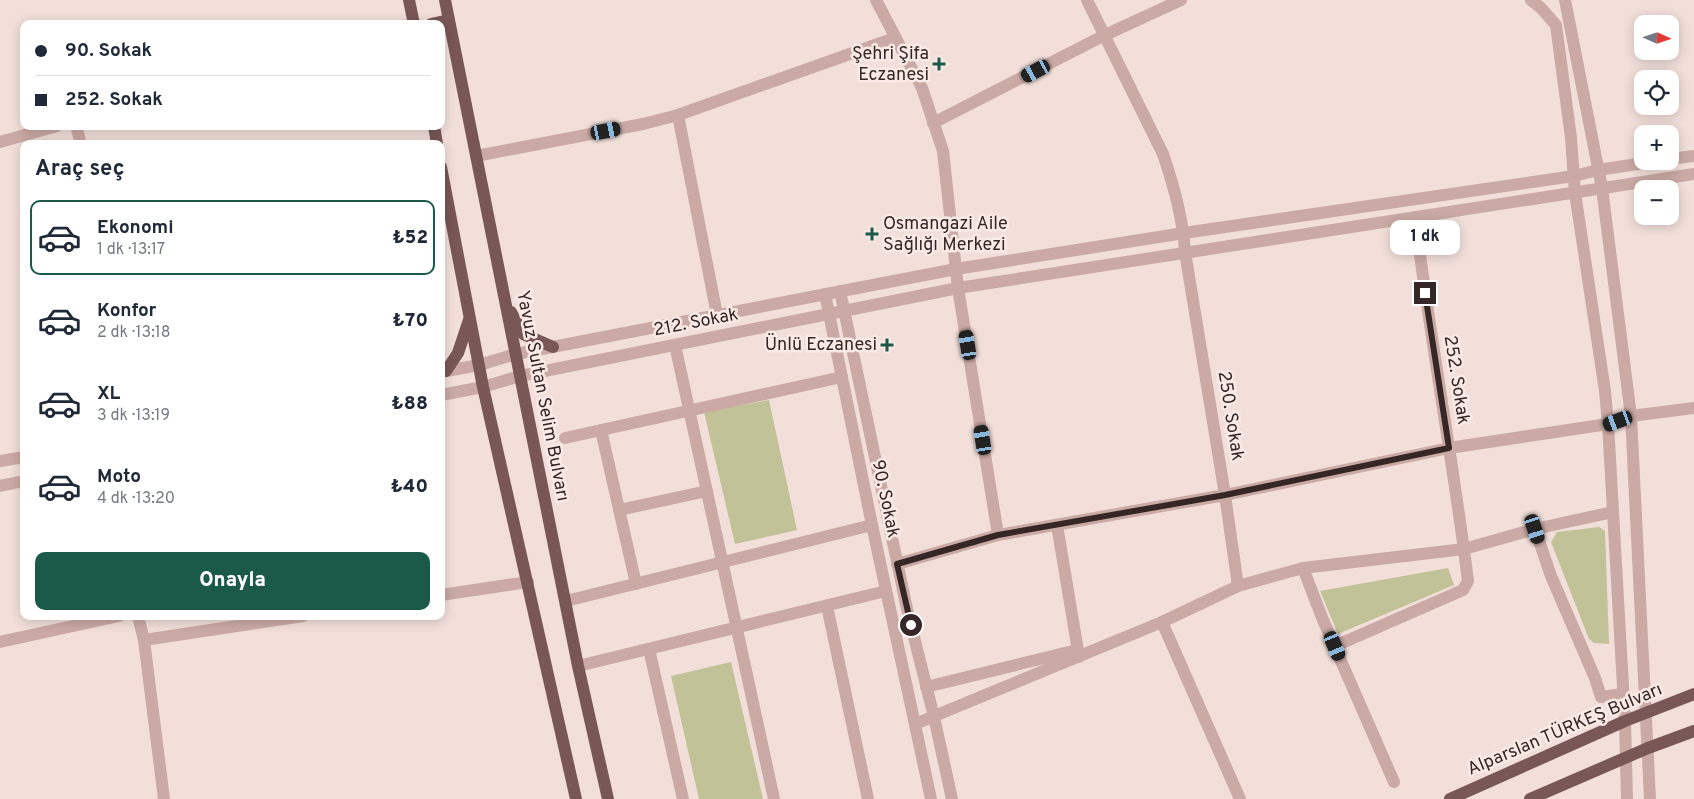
<!DOCTYPE html>
<html lang="tr">
<meta charset="utf-8">
<style>
:root{--surface:#fff;--page:#f2f2f3;--text:#1f2937;--muted:#747a83;--line:#e0e1e3;--accent:#1b5949}
body{margin:0;font-family:Overpass,sans-serif;background:var(--page);color:var(--text);height:100vh;display:flex;flex-direction:column;font-size:19px;white-space:nowrap}
*{box-sizing:border-box;margin:0}
p{font-size:16px;color:var(--muted)}
.icon{flex:none;width:28px;height:28px;fill:none;stroke:currentColor;stroke-width:2;stroke-linecap:round;stroke-linejoin:round}
.map{position:relative;flex:1;overflow:hidden}
.drawer{position:absolute;left:20px;top:140px;width:425px;height:480px;display:flex;flex-direction:column;background:var(--surface);border-radius:10px;box-shadow:0 2px 12px #0003}
.drawer>*{flex:none}
.top-card{position:absolute;left:20px;top:20px;width:425px;height:110px;border-radius:10px;box-shadow:0 2px 12px #0003;display:grid;align-content:center;height:110px;padding:0 15px;background:var(--surface)}
.needle{width:32px;rotate:93deg}
.controls{position:absolute;left:1634px;top:15px;display:grid;gap:10px}
.controls a{display:grid;place-items:center;width:45px;height:45px;border-radius:10px;background:var(--surface);box-shadow:0 2px 12px #0003;font-size:25px}
.end{position:absolute;width:22px;height:22px;margin:-11px;border:6px solid #362727;background:#fff;box-shadow:0 0 0 2px #fff}
.from{border-radius:50%}
.bubble{position:absolute;height:35px;border-radius:10px;background:var(--surface);box-shadow:0 2px 12px #0003;font-size:16px;font-weight:800;line-height:35px;text-align:center}
.car{position:absolute;width:15px;height:30px;margin:-15px -8px;border-radius:6px;box-shadow:0 0 4px 1px #0007;background:linear-gradient(#222 24%,#8ab4d8 0 40%,#222 0 76%,#8ab4d8 0 86%,#222 0)}
.top-card b{display:flex;align-items:center;gap:18px;height:48px;font-size:19px}
.top-card b+b{border-top:1px solid var(--line)}
.top-card i{width:12px;height:12px;background:var(--text)}
ul{padding:0;list-style:none}
li{display:flex;align-items:center;gap:15px;height:75px;margin:0 10px 8px;padding:0 5px;border:2px solid transparent;border-radius:10px}
li div{flex:1}
li b{display:block;font-size:19px}
li em{font-style:normal;font-weight:800}
li.selected{border-color:var(--accent)}
li>.icon{width:45px;height:45px;stroke-width:1.5}
h2{padding:0 15px;font-size:22px;line-height:60px}
.action{display:flex;gap:10px;margin-top:auto;padding:10px 15px}
.action a{flex:1;height:58px;border-radius:10px;background:var(--accent);color:#fff;font-size:20px;font-weight:800;line-height:58px;text-align:center}
.map>svg:first-child{display:block}
.green{fill:#c2c299}
.lines{fill:none;stroke-linecap:round;stroke-linejoin:round}
.minor{stroke:#cbaaa5;stroke-width:12}
.major{stroke:#795757;stroke-width:12}
.route{stroke:#362727;stroke-width:6}
.poi-dot{fill:#1b5949;stroke:#faeae6;stroke-width:2}
.labels{text-anchor:middle;dominant-baseline:central;stroke-width:5;stroke-linejoin:round;paint-order:stroke}
.poi-label{font-size:18px;fill:#362727;stroke:#faeae6;text-anchor:end}
.street-label{font-size:18px;fill:#362727;stroke:#faeae6}
</style>
<div class="map">
<svg width="1694" height="799" viewBox="0 0 1694 799">
<rect width="100%" height="100%" fill="#f2dfda"/>
<g class="green">
<polygon points="769,400 797,530 735,544 704,412"/>
<polygon points="1599,527 1605,531 1609,644 1594,643 1589,639 1551,542 1557,532"/>
<polygon points="1448,568 1454,585 1338,634 1320,591"/>
<polygon points="731,662 763,799 699,799 671,676"/>
</g>
<g class="lines">
<g class="minor">
<polyline points="876,0 922,88 943,151 958,288 998,535"/>
<path d="M1087,0L1163,154C1174,186 1183,219 1185,252L1225,495L1238,586"/>
<polyline points="1531,0 1541,8 1556,25 1571,138 1575,193 1605,391 1608,424 1625,721 1627,799"/>
<polyline points="1565,0 1602,188 1631,416 1650,799"/>
<polyline points="678,115 717,315"/>
<polyline points="933,123 1105,35 1181,0"/>
<polyline points="76,126 81,144"/>
<polyline points="0,142 57,126"/>
<polyline points="476,156 643,124 678,115 895,38"/>
<polyline points="1670,159 1694,156"/>
<polyline points="840,291 907,609 934,717 952,799"/>
<polyline points="825,294 872,525 931,799"/>
<polyline points="675,345 774,799"/>
<polyline points="441,372 479,365 516,354 956,269 1184,233 1574,176 1598,170 1657,161"/>
<polyline points="441,395 483,387 520,376 958,288 1694,174"/>
<polyline points="601,430 636,584"/>
<polyline points="565,438 842,377"/>
<polyline points="0,461 24,457"/>
<polyline points="0,486 24,481"/>
<polyline points="619,510 707,491"/>
<polyline points="1057,525 1079,657"/>
<polyline points="1535,529 1551,576 1595,678 1601,697 1623,694"/>
<polyline points="897,564 998,535 1225,495 1449,448 1608,424 1631,416 1694,408"/>
<polyline points="1303,568 1323,620 1394,782"/>
<polyline points="441,595 528,582"/>
<polyline points="566,601 872,525"/>
<polyline points="827,606 868,799"/>
<polyline points="138,616 144,640 164,799"/>
<polyline points="1162,622 1240,799"/>
<polyline points="144,640 303,616"/>
<polyline points="0,642 119,616"/>
<path d="M1335,646L1463,590L1468,581C1453,459 1430,339 1415,217"/>
<polyline points="649,649 683,799"/>
<polyline points="578,666 886,591"/>
<polyline points="926,687 1077,650"/>
<polyline points="915,724 1162,622 1238,586 1303,568 1464,549 1535,529 1613,512"/>
</g>
<g class="major">
<polyline points="409,0 414,24"/>
<polyline points="445,0 578,666 608,799"/>
<polyline points="431,24 449,20"/>
<polyline points="434,126 437,144"/>
<polyline points="441,167 483,387 576,799"/>
<polyline points="511,312 523,334 553,347"/>
<polyline points="446,371 458,353 469,320"/>
<polyline points="1450,799 1625,721 1694,694"/>
<polyline points="1530,799 1648,748 1694,731"/>
</g>
</g>
<g class="lines">
<polyline class="route" points="911,625 897,564 998,535 1225,495 1449,448 1425,293"/>
</g>
<g class="poi-dot">
<path d="M936.5 56.5h5v5h5v5h-5v5h-5v-5h-5v-5h5z"/>
<path d="M869.5 226.5h5v5h5v5h-5v5h-5v-5h-5v-5h5z"/>
<path d="M884.5 337.5h5v5h5v5h-5v5h-5v-5h-5v-5h5z"/>
</g>
<g class="labels">
<g class="poi-label">
<text x="929" y="54">Şehri Şifa<tspan x="929" dy="21">Eczanesi</tspan></text>
<text x="883" y="224" text-anchor="start">Osmangazi Aile<tspan x="883" dy="21">Sağlığı Merkezi</tspan></text>
<text x="877" y="345">Ünlü Eczanesi</text>
</g>
<g class="street-label">
<text transform="translate(696 323) rotate(-11)">212. Sokak</text>
<text transform="translate(1456 380) rotate(81)">252. Sokak</text>
<text transform="translate(542 396) rotate(79)">Yavuz Sultan Selim Bulvarı</text>
<text transform="translate(1230 416) rotate(81)">250. Sokak</text>
<text transform="translate(885 499) rotate(78)">90. Sokak</text>
<text transform="translate(1565 730) rotate(-23)">Alparslan TÜRKEŞ Bulvarı</text>
</g>
</g>
</svg>
<div class="controls">
<a><svg class="needle" viewBox="-14 -14 28 28"><path d="M0-13l5 13h-10z" fill="#e53935"/><path d="M0 13l5-13h-10z" fill="#747a83"/></svg></a>
<a><svg class="icon" aria-label="locate" viewBox="0 0 24 24"><circle cx="12" cy="12" r="6"/><path d="M12 2v4M12 18v4M2 12h4M18 12h4"/></svg></a>
<a>+</a>
<a>−</a>
</div>
<i class="end from" style="left:911px;top:625px"></i>
<i class="end" style="left:1425px;top:293px"></i>
<div class="bubble" style="left:1390px;top:220px;width:70px">1 dk</div>
<i class="car" style="left:1036px;top:71px;rotate:242deg"></i>
<i class="car" style="left:606px;top:131px;rotate:79deg"></i>
<i class="car" style="left:968px;top:345px;rotate:351deg"></i>
<i class="car" style="left:1618px;top:421px;rotate:250deg"></i>
<i class="car" style="left:983px;top:440px;rotate:351deg"></i>
<i class="car" style="left:1535px;top:529px;rotate:162deg"></i>
<i class="car" style="left:1335px;top:646px;rotate:157deg"></i>
<div class="top-card">
<b><i class="from"></i>90. Sokak</b>
<b><i></i>252. Sokak</b>
</div>
<section class="drawer">
<h2>Araç seç</h2>
<ul>
<li class="selected"><svg class="icon" aria-label="car" viewBox="0 0 24 24"><path d="M5 17H2v-5l4-1 3-4h7l3 4 3 1v5h-3M9 17h6M6 11h13"/><circle cx="7" cy="17" r="2"/><circle cx="17" cy="17" r="2"/></svg><div><b>Ekonomi</b><p>1 dk · 13:17</p></div><em>₺52</em></li>
<li><svg class="icon" aria-label="car" viewBox="0 0 24 24"><path d="M5 17H2v-5l4-1 3-4h7l3 4 3 1v5h-3M9 17h6M6 11h13"/><circle cx="7" cy="17" r="2"/><circle cx="17" cy="17" r="2"/></svg><div><b>Konfor</b><p>2 dk · 13:18</p></div><em>₺70</em></li>
<li><svg class="icon" aria-label="car" viewBox="0 0 24 24"><path d="M5 17H2v-5l4-1 3-4h7l3 4 3 1v5h-3M9 17h6M6 11h13"/><circle cx="7" cy="17" r="2"/><circle cx="17" cy="17" r="2"/></svg><div><b>XL</b><p>3 dk · 13:19</p></div><em>₺88</em></li>
<li><svg class="icon" aria-label="car" viewBox="0 0 24 24"><path d="M5 17H2v-5l4-1 3-4h7l3 4 3 1v5h-3M9 17h6M6 11h13"/><circle cx="7" cy="17" r="2"/><circle cx="17" cy="17" r="2"/></svg><div><b>Moto</b><p>4 dk · 13:20</p></div><em>₺40</em></li>
</ul>
<div class="action"><a>Onayla</a></div>
</section>
</div>
